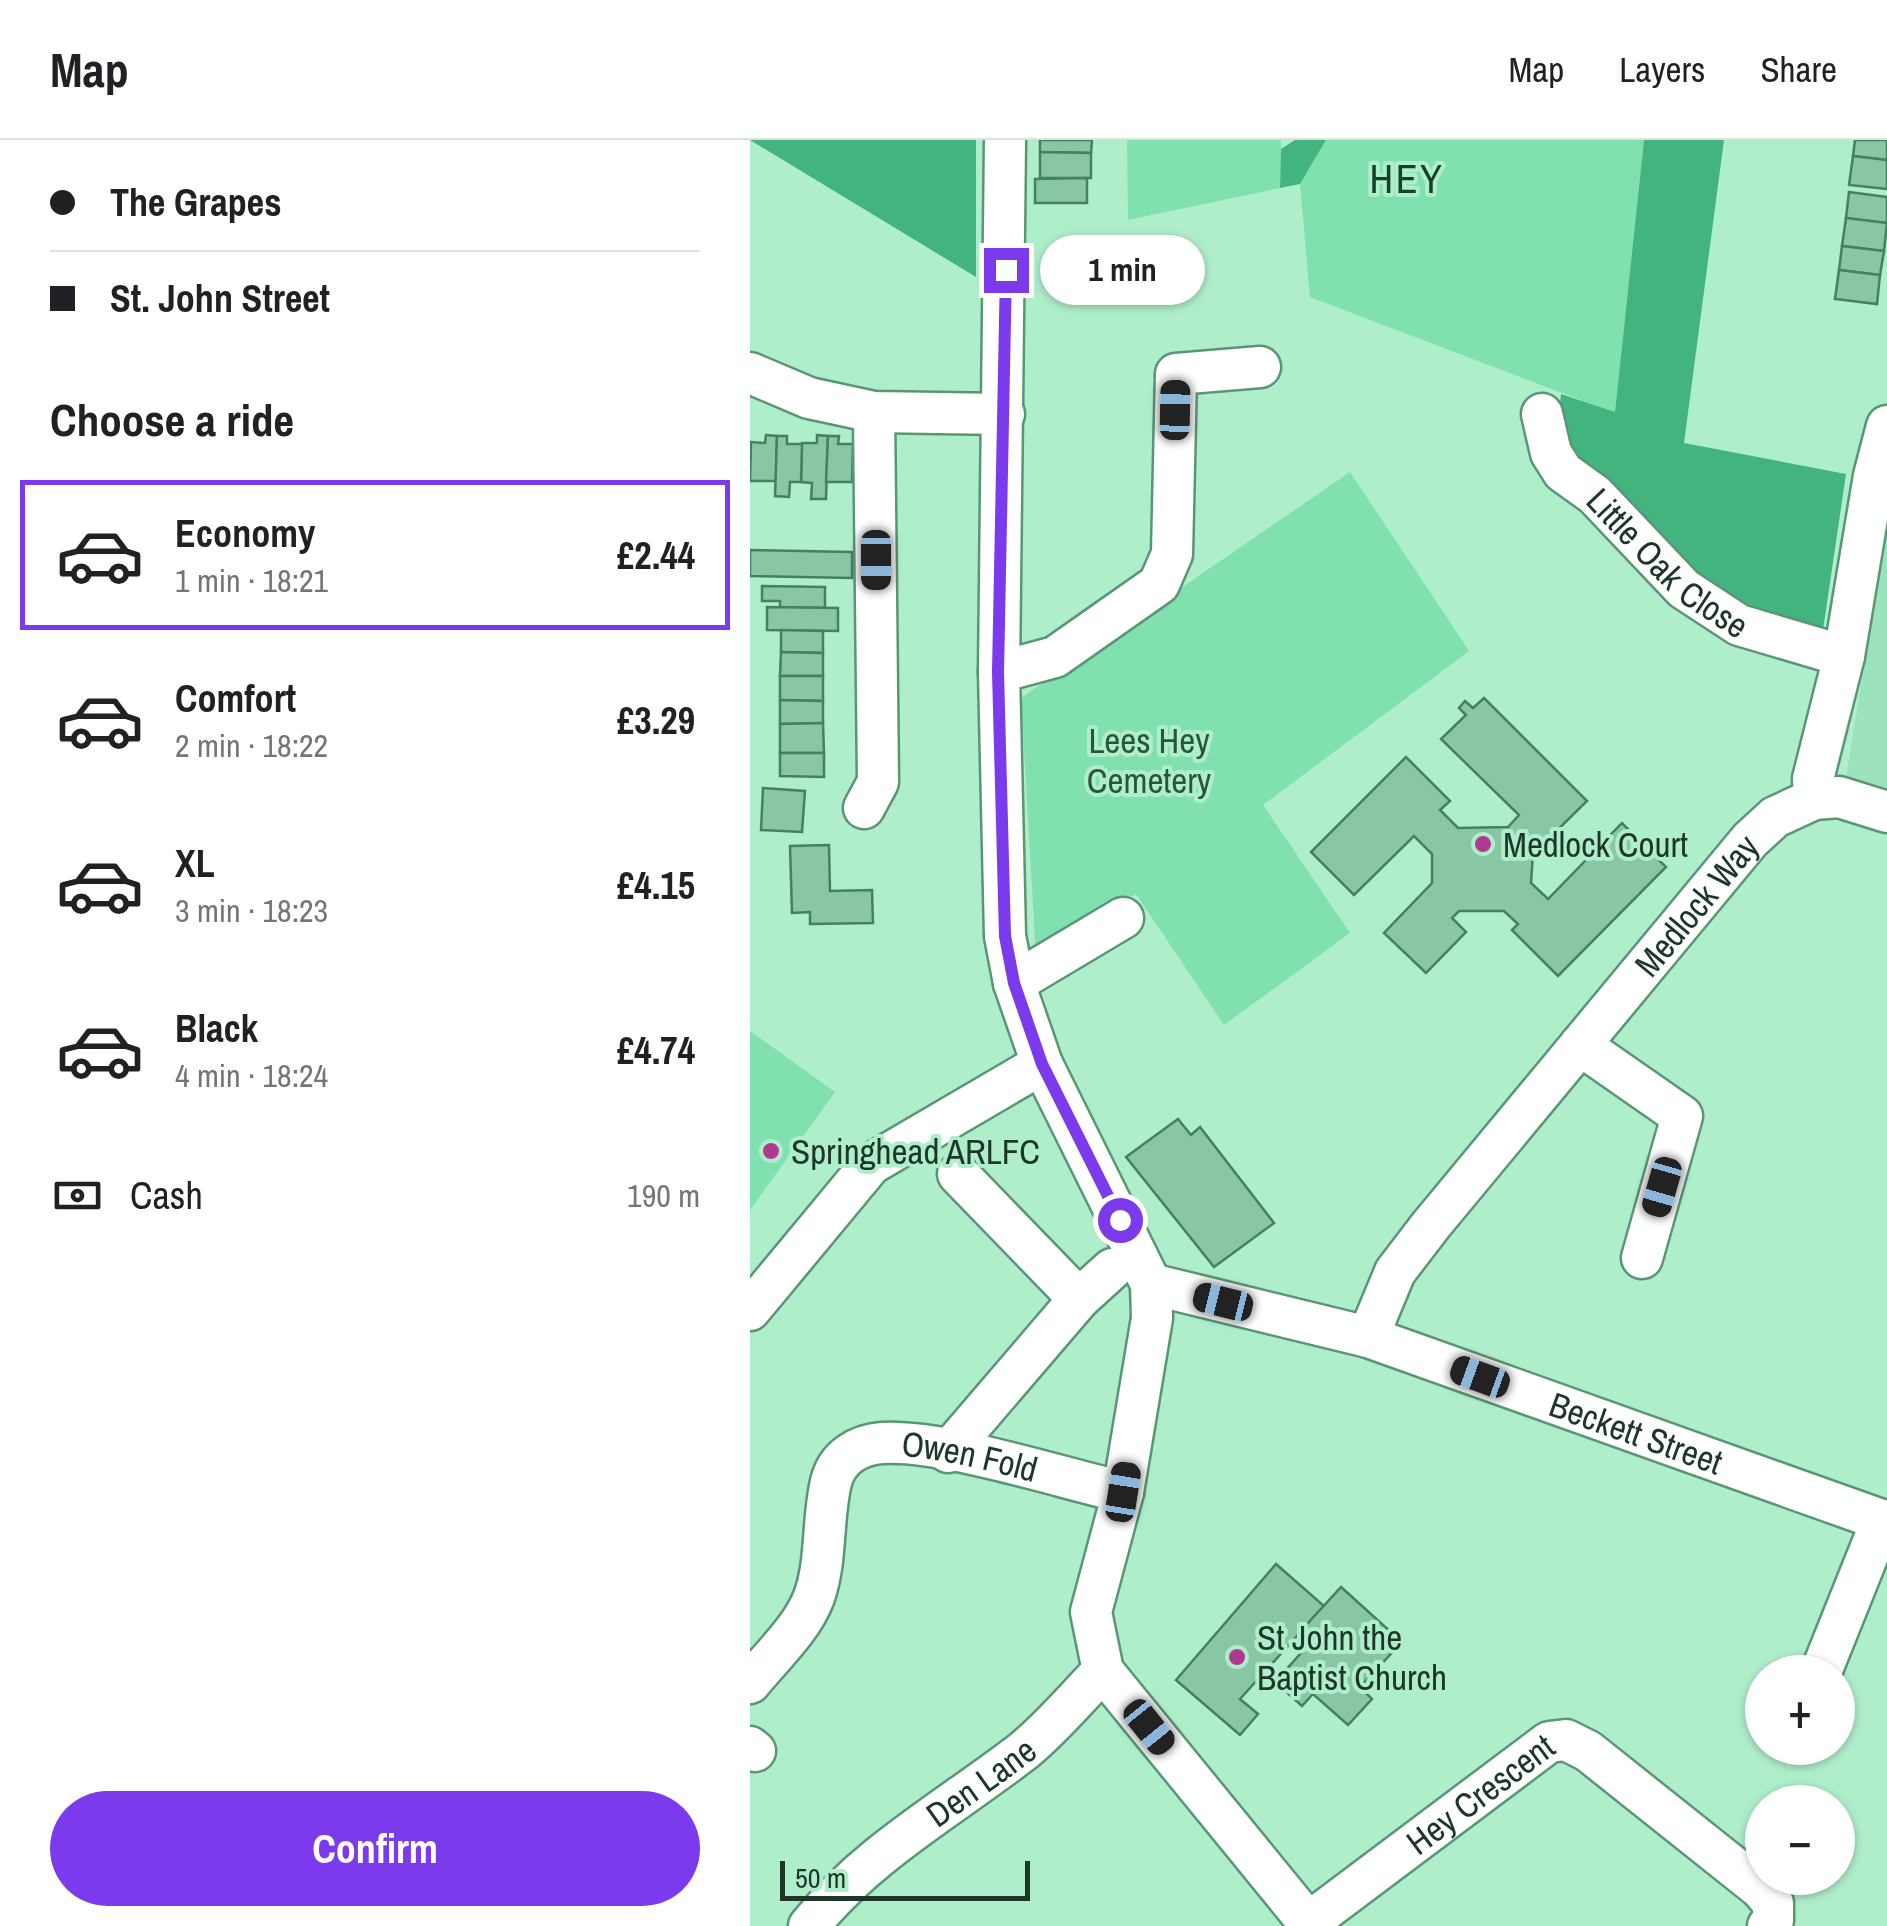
<!DOCTYPE html>
<meta charset="utf-8">
<style>
:root{--surface:#fff;--page:#f6f6f6;--text:#202124;--muted:#757577;--line:#e0e0e0;--accent:#7c3aed}
body{margin:0;font-family:"Archivo Narrow",sans-serif;background:var(--page);color:var(--text);height:100vh;display:flex;flex-direction:column;font-size:38px;white-space:nowrap}
*{box-sizing:border-box;margin:0}
p{font-size:32px;color:var(--muted)}
.icon{flex:none;width:55px;height:55px;fill:none;stroke:currentColor;stroke-width:2;stroke-linecap:round;stroke-linejoin:round}
.map{position:relative;flex:1;overflow:hidden}
.sheet{display:flex;flex-direction:column;background:var(--surface);width:750px}
.sheet>*{flex:none}
.hud{display:grid;align-content:center;height:220px;padding:0 50px;background:var(--surface)}
.tools{position:absolute;left:995px;top:1515px;display:grid;gap:20px}
.tools a{display:grid;place-items:center;width:110px;height:110px;border-radius:50%;background:var(--surface);box-shadow:0 2px 8px #0004;font-size:50px}
.scale{position:absolute;left:30px;bottom:25px;width:250px;box-sizing:border-box;padding-left:10px;border:5px solid #1d3629;border-top:0;font-size:28px;line-height:35px;white-space:nowrap;color:#1d3629;-webkit-text-stroke:8px #afeecb;paint-order:stroke}
.end{position:absolute;width:45px;height:45px;margin:-22px;border:12px solid #7c3aed;background:#fff;box-shadow:0 0 0 5px #fff}
.from{border-radius:50%}
.bubble{position:absolute;height:70px;border-radius:35px;background:var(--surface);box-shadow:0 2px 8px #0004;font-size:32px;font-weight:700;line-height:70px;text-align:center}
.car{position:absolute;width:30px;height:60px;margin:-30px -15px;border-radius:12px;box-shadow:0 0 8px 2px #0007;background:linear-gradient(#222 24%,#8ab4d8 0 40%,#222 0 76%,#8ab4d8 0 86%,#222 0)}
.hud b{display:flex;align-items:center;gap:35px;height:95px;font-size:38px}
.hud b+b{border-top:2px solid var(--line)}
.hud i{width:25px;height:25px;background:var(--text)}
ul{padding:0;list-style:none}
li{display:flex;align-items:center;gap:30px;height:150px;margin:0 20px 15px;padding:0 30px;border:5px solid transparent;border-radius:0px}
li div{flex:1}
li b{display:block;font-size:38px}
li em{font-style:normal;font-weight:700}
li.active{border-color:var(--accent)}
li>.icon{width:90px;height:90px;stroke-width:1.5}
h2{padding:0 50px;font-size:45px;line-height:120px}
.pay{display:flex;align-items:center;gap:25px;height:110px;padding:0 50px;font-size:38px}
.pay p{margin-inline-start:auto}
.action{display:flex;gap:20px;margin-top:auto;padding:20px 50px}
.action a{flex:1;height:115px;border-radius:60px;background:var(--accent);color:#fff;font-size:40px;font-weight:700;line-height:115px;text-align:center}
header{display:flex;align-items:center;gap:60px;box-sizing:border-box;height:140px;padding:0 50px;background:var(--surface);border-bottom:2px solid var(--line)}
header strong{font-size:48px}
nav{display:flex;gap:55px;margin-inline-start:auto;font-size:35px}
main{display:flex;flex:1;min-height:0}
.map>svg:first-child{display:block}
.built{fill:#9ce2bc}
.green{fill:#80e0af}
.forest{fill:#43b480}
.building{fill:#89c6a5;stroke:#448062;stroke-width:2.5}
.lines{fill:none;stroke-linecap:round;stroke-linejoin:round}
.minor-casing{stroke:#5a9676;stroke-width:45}
.minor{stroke:#fff;stroke-width:40}
.route{stroke:#7c3aed;stroke-width:12}
.poi-dot{fill:#b03a91;stroke:#afeecb;stroke-width:4}
.labels{text-anchor:middle;dominant-baseline:central;stroke-width:8;stroke-linejoin:round;paint-order:stroke}
.street-label{font-size:35px;fill:#1d3629;stroke:#afeecb}
.park-label{font-size:35px;fill:#28553e;stroke:#afeecb}
.poi-label{font-size:35px;fill:#1d3629;stroke:#afeecb;text-anchor:start}
.quarter-label{font-size:40px;letter-spacing:2.5px;fill:#12412c;stroke:#afeecb}
</style>
<header>
<strong>Map</strong>
<nav><a>Map</a><a>Layers</a><a>Share</a></nav>
</header>
<main>
<section class="sheet">
<div class="hud">
<b><i class="from"></i>The Grapes</b>
<b><i></i>St. John Street</b>
</div>
<h2>Choose a ride</h2>
<ul>
<li class="active"><svg class="icon" aria-label="car" viewBox="0 0 24 24"><path d="M5 17H2v-5l4-1 3-4h7l3 4 3 1v5h-3M9 17h6M6 11h13"/><circle cx="7" cy="17" r="2"/><circle cx="17" cy="17" r="2"/></svg><div><b>Economy</b><p>1 min · 18:21</p></div><em>£2.44</em></li>
<li><svg class="icon" aria-label="car" viewBox="0 0 24 24"><path d="M5 17H2v-5l4-1 3-4h7l3 4 3 1v5h-3M9 17h6M6 11h13"/><circle cx="7" cy="17" r="2"/><circle cx="17" cy="17" r="2"/></svg><div><b>Comfort</b><p>2 min · 18:22</p></div><em>£3.29</em></li>
<li><svg class="icon" aria-label="car" viewBox="0 0 24 24"><path d="M5 17H2v-5l4-1 3-4h7l3 4 3 1v5h-3M9 17h6M6 11h13"/><circle cx="7" cy="17" r="2"/><circle cx="17" cy="17" r="2"/></svg><div><b>XL</b><p>3 min · 18:23</p></div><em>£4.15</em></li>
<li><svg class="icon" aria-label="car" viewBox="0 0 24 24"><path d="M5 17H2v-5l4-1 3-4h7l3 4 3 1v5h-3M9 17h6M6 11h13"/><circle cx="7" cy="17" r="2"/><circle cx="17" cy="17" r="2"/></svg><div><b>Black</b><p>4 min · 18:24</p></div><em>£4.74</em></li>
</ul>
<div class="pay"><svg class="icon" aria-label="cash" viewBox="0 0 24 24"><path d="M3 7h18v10H3z"/><circle cx="12" cy="12" r="2"/></svg>Cash<p>190 m</p></div>
<div class="action"><a>Confirm</a></div>
</section>
<div class="map">
<svg width="1137" height="1786" viewBox="0 0 1137 1786">
<rect width="100%" height="100%" fill="#afeecb"/>
<polygon class="built" points="1137,384 1137,649 1096,638"/>
<g class="green">
<polygon points="377,0 531,0 530,48 378,80"/>
<polygon points="576,0 894,0 865,273 560,157 550,44"/>
<polygon points="600,332 719,511 513,665 600,793 474,885 386,754 286,817 271,558"/>
<polygon points="0,891 85,952 0,1070"/>
</g>
<g class="forest">
<polygon points="0,0 226,0 226,137"/>
<polygon points="545,0 576,0 550,44 530,48 531,9"/>
<polygon points="894,0 974,0 934,303 1096,334 1073,490 986,473 806,298 811,254 865,272"/>
</g>
<g class="building">
<polygon points="290,0 342,0 341,13 290,12"/>
<polygon points="1105,0 1137,0 1137,20 1103,16"/>
<polygon points="290,12 341,13 341,38 290,38"/>
<polygon points="1103,16 1137,20 1137,49 1099,45"/>
<polygon points="337,38 337,63 285,63 285,39"/>
<polygon points="1099,52 1137,57 1137,83 1096,78"/>
<polygon points="1096,78 1137,83 1134,111 1092,106"/>
<polygon points="1092,106 1134,111 1130,135 1089,130"/>
<polygon points="1089,130 1130,135 1127,164 1085,159"/>
<polygon points="16,295 27,296 26,341 0,341 1,302 15,303"/>
<polygon points="67,295 78,296 76,359 61,359 62,343 51,342 52,303 67,303"/>
<polygon points="27,296 37,296 37,304 52,304 51,342 40,342 39,357 25,356"/>
<polygon points="78,296 89,296 88,304 103,304 102,342 76,342"/>
<polygon points="0,410 102,412 102,438 0,436"/>
<polygon points="12,446 75,447 75,468 30,467 30,461 12,461"/>
<polygon points="17,467 88,468 88,491 17,490"/>
<polygon points="31,490 73,491 73,513 31,512"/>
<polygon points="31,512 73,513 73,536 30,536"/>
<polygon points="30,536 73,536 73,561 30,560"/>
<polygon points="734,558 837,661 783,714 781,743 798,759 872,683 916,727 808,836 762,790 768,784 754,771 709,771 702,778 716,792 676,833 634,793 682,743 682,714 664,696 604,755 561,712 656,617 700,661 690,670 708,688 758,687 769,675 691,599 716,575 709,568 715,561 723,568"/>
<polygon points="30,560 73,561 73,583 30,584"/>
<polygon points="73,583 74,613 30,613 30,584"/>
<polygon points="30,613 74,613 74,637 30,636"/>
<polygon points="13,648 55,651 52,692 11,690"/>
<polygon points="79,705 80,751 122,750 123,783 60,784 60,772 42,773 40,706"/>
<polygon points="428,979 441,995 450,987 524,1083 464,1127 376,1017"/>
<polygon points="526,1424 574,1466 490,1559 508,1574 490,1595 426,1540"/>
<polygon points="591,1447 652,1502 610,1547 622,1559 598,1585 563,1554 552,1566 525,1542 560,1503 549,1493"/>
</g>
<g class="lines">
<defs>
<g id="minor">
<polyline points="255,0 249,532 255,796 264,843 292,924 401,1144 402,1178 373,1352 341,1472 353,1531 561,1786"/>
<polyline points="0,233 59,258 124,272 254,274"/>
<path id="s1" d="M792,274L801,313L813,332L845,355L934,449L989,485L1094,516"/>
<polyline points="249,532 305,517 409,444 422,414 426,234 510,227"/>
<polyline points="1064,659 1089,657 1137,672"/>
<polyline points="114,668 128,642 124,272"/>
<polyline points="264,843 373,778"/>
<polyline points="830,905 932,976 892,1118"/>
<polyline points="208,1034 329,1159"/>
<path id="s2" d="M401,1144L618,1197L1137,1382"/>
<polyline points="0,1170 121,1024 292,924"/>
<path id="s3" d="M618,1197L645,1132L681,1085L1000,700L1025,677L1064,659L1063,639L1094,516L1124,336L1137,286"/>
<polyline points="198,1312 329,1159 362,1129"/>
<polyline points="1071,1532 1132,1380"/>
<path id="s4" d="M0,1543C22,1516 52,1489 64,1457C77,1421 72,1379 81,1342C87,1318 107,1305 132,1303C192,1299 311,1338 373,1352"/>
<polyline points="0,1607 5,1611"/>
<path id="s5" d="M558,1783L799,1602L816,1600L838,1611L1010,1748L1023,1763V1780L1018,1786"/>
<path id="s6" d="M59,1786C119,1712 198,1669 272,1612C301,1589 327,1557 353,1531"/>
</g>
</defs>
<use href="#minor" class="minor-casing"/>
<use href="#minor" class="minor"/>
</g>
<g class="lines">
<polyline class="route" points="256,130 248,532 255,796 264,843 292,924 370,1080"/>
</g>
<g class="poi-dot">
<circle cx="733" cy="704" r="10"/>
<circle cx="21" cy="1011" r="10"/>
<circle cx="487" cy="1517" r="10"/>
</g>
<g class="labels">
<g class="street-label">
<text stroke="none"><textPath href="#s1" startOffset="202">Little Oak Close</textPath></text>
<text stroke="none"><textPath href="#s3" startOffset="545">Medlock Way</textPath></text>
<text stroke="none"><textPath href="#s2" startOffset="508">Beckett Street</textPath></text>
<text stroke="none"><textPath href="#s4" startOffset="382">Owen Fold</textPath></text>
<text stroke="none"><textPath href="#s6" startOffset="225">Den Lane</textPath></text>
<text stroke="none"><textPath href="#s5" startOffset="215">Hey Crescent</textPath></text>
</g>
<g class="park-label">
<text x="399" y="600">Lees Hey<tspan x="399" dy="40">Cemetery</tspan></text>
</g>
<g class="poi-label">
<text x="753" y="704">Medlock Court</text>
<text x="41" y="1011">Springhead ARLFC</text>
<text x="507" y="1497">St John the<tspan x="507" dy="40">Baptist Church</tspan></text>
</g>
<g class="quarter-label">
<text x="657" y="38">HEY</text>
</g>
</g>
</svg>
<div class="tools">
<a>+</a>
<a>−</a>
</div>
<div class="scale">50 m</div>
<i class="end from" style="left:370px;top:1080px"></i>
<i class="end" style="left:256px;top:130px"></i>
<div class="bubble" style="left:290px;top:95px;width:165px">1 min</div>
<i class="car" style="left:425px;top:270px;rotate:1deg"></i>
<i class="car" style="left:126px;top:420px;rotate:180deg"></i>
<i class="car" style="left:912px;top:1047px;rotate:196deg"></i>
<i class="car" style="left:473px;top:1162px;rotate:284deg"></i>
<i class="car" style="left:730px;top:1237px;rotate:290deg"></i>
<i class="car" style="left:373px;top:1352px;rotate:9deg"></i>
<i class="car" style="left:399px;top:1587px;rotate:141deg"></i>
</div>
</main>
